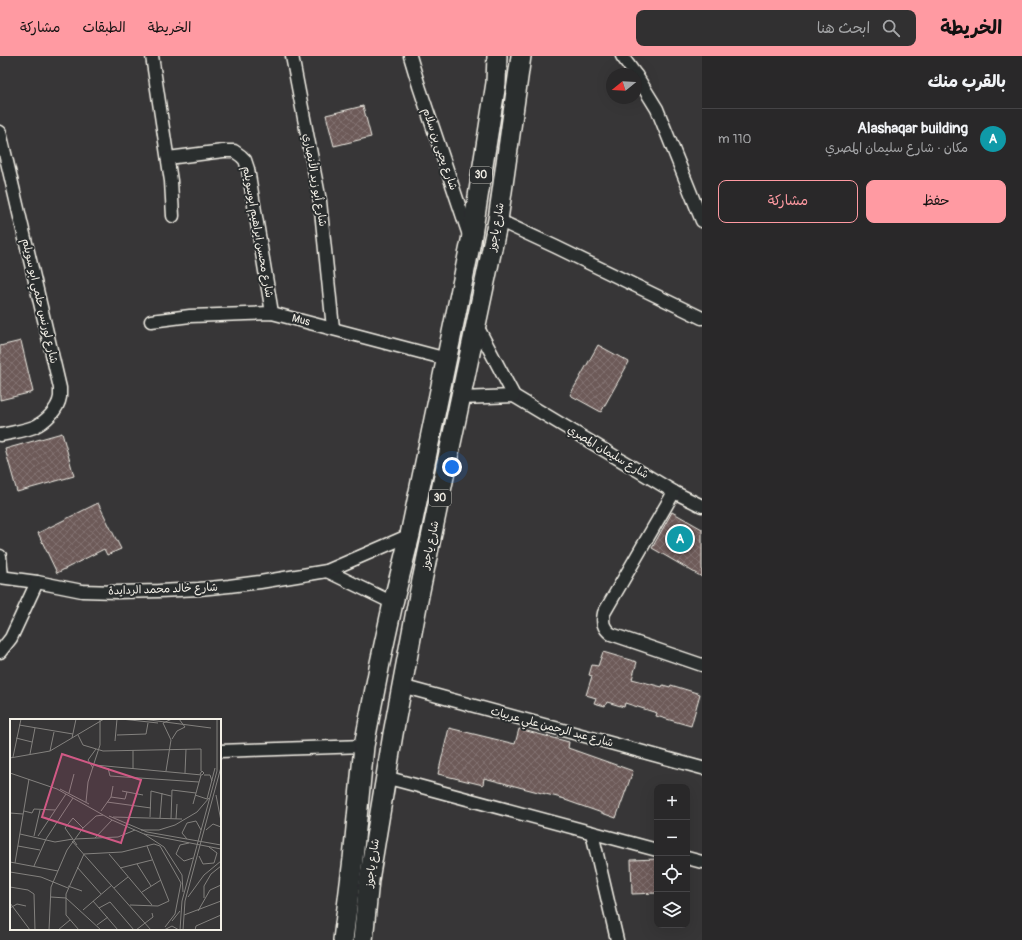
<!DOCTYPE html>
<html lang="ar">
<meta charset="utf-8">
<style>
body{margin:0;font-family:Pangolin,"Playpen Sans Arabic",sans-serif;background:#313031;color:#f1f3f6;direction:rtl}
.controls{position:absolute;right:12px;bottom:12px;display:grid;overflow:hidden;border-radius:8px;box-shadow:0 4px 16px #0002}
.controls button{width:36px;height:36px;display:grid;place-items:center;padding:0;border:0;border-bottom:1px solid #454446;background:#292829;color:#f1f3f6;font:20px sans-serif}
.compass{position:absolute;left:606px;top:12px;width:36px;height:36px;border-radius:50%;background:#292829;box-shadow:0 4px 16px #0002;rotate:252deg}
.you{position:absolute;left:452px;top:411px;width:14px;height:14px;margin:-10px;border:3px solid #fff;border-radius:50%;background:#1a73e8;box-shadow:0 0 0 6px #1a73e833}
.badge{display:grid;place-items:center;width:26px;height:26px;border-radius:50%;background:#ff9aa2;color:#fff;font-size:13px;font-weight:700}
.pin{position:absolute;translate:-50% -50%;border:2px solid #fff;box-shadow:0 1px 4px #0006}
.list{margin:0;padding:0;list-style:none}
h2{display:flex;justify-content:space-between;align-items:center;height:52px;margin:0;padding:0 16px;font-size:17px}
h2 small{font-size:13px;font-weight:400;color:#a5a6a8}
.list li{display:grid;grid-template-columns:26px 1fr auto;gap:12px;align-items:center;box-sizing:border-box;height:60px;padding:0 16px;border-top:1px solid #454446}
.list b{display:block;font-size:15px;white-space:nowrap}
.list p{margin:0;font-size:13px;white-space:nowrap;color:#a5a6a8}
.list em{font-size:13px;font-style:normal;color:#a5a6a8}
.actions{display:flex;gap:8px;padding:12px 16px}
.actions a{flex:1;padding:9px 0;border:1px solid #ff9aa2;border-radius:8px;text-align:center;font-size:14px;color:#ff9aa2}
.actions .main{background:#ff9aa2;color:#111}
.icon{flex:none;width:22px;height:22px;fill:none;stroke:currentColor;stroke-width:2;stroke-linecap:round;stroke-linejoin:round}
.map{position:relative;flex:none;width:702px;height:884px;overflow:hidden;direction:ltr}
header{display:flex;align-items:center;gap:24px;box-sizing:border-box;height:56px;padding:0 20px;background:#ff9aa2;color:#111}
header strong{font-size:19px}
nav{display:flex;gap:22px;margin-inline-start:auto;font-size:14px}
.search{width:280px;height:36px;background:#313031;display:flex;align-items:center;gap:10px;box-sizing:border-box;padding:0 14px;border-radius:8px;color:#a5a6a8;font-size:15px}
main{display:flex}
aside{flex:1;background:#292829}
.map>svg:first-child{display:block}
.building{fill:url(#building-cross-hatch);stroke:#f4f1e8}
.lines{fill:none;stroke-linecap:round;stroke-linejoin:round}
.street-casing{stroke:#f4f1e8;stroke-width:15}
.primary-casing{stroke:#f4f1e8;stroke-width:22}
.street{stroke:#2a2d2e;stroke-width:12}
.primary{stroke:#2a2d2e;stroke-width:19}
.labels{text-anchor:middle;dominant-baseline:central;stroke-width:4;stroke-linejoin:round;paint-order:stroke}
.shield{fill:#2a2d2e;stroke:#b7b6b0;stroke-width:1}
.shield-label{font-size:10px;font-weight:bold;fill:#f4f1e8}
.street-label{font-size:11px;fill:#f4f1e8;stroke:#2a2d2e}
.inset-road{fill:none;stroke:#83817e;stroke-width:1}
.view{fill:#d15985;fill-opacity:0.15;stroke:#d15985;stroke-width:2}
.inset-edge{fill:none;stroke:#f4f1e8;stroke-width:2}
</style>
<header>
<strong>الخريطة</strong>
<div class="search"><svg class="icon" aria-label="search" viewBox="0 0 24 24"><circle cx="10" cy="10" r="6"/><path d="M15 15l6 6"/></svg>ابحث هنا</div>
<nav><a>الخريطة</a><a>الطبقات</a><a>مشاركة</a></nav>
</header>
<main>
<aside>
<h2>بالقرب منك<small></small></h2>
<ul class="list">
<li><span class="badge" style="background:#0f9aa8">A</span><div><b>Alashaqar building</b><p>مكان · شارع سليمان المصري</p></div><em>110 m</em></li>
</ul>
<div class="actions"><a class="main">حفظ</a><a>مشاركة</a></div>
</aside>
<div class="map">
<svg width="702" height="884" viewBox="0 0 702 884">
<defs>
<pattern id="building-cross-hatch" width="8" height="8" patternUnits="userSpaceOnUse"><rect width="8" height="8" fill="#6d5a59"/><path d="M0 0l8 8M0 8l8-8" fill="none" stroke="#827271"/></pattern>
</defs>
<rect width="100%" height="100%" fill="#373637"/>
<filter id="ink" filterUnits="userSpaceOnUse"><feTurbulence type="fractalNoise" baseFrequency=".025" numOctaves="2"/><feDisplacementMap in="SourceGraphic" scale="8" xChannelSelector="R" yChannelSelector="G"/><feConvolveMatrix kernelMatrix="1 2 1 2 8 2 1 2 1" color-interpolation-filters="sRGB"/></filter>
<g filter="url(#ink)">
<!-- building -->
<g class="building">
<path d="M363 50 371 81 334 90 326 59Z"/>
<path d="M21 285 33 336 0 344V290Z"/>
<path d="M598 289 629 306 601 356 570 339Z"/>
<path d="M62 377 74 420 17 436 5 393Z"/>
<path d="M98 447 121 493 107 499 104 493 57 517 38 477Z"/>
<path d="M672 456 702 473V521L652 492Z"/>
<path d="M603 596 637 606 632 623 662 631 663 629 670 631 671 629 700 638 691 670 656 660 657 657 625 647 624 651 607 646 605 650 594 647 596 642 586 639 592 620 589 619 592 609 598 610Z"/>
<path d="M449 672 515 688 519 673 569 686 568 692 633 715 616 762 565 744V743L484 722 483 729 438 718Z"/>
<path d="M657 803V837L632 838 631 804Z"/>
</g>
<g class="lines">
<defs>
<g id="street">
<path d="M152 0 171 125 173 160"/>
<path d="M292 0 320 145 333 272"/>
<path d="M410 0 419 30 469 179"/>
<path d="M622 0 635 18"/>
<path d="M636 19 657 53 702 165"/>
<path d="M0 76 60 332C60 335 60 339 60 341 58 354 45 366 34 371 23 375 11 377 0 379"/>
<path d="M168 102 223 95H234L241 100 245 104 248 113 272 257"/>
<path d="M498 164 556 191 702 262"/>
<path d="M151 265 190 260 272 257 447 303"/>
<path d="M476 268 514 340 674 436 702 450"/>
<path d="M461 342 514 340"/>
<path d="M674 436 604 557C602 566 603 572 611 578L702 609"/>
<path d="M0 500 2 521"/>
<path d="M327 515 393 547"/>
<path d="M0 521 37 526 82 535 116 536 159 535 199 533 229 530 260 526 327 515 410 479"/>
<path d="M0 596 11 582 37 526"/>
<path d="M401 630 702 712"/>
<path d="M220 695 364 690"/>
<path d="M385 721 657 794"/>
<path d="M592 777 617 884"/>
<path d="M687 802 702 806"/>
</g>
<g id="primary">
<path d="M343 884 353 803 364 690 380 607 393 547 410 479 471 185 496 27 497 0"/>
<path d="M363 884 369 824 393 678 419 539 498 164 521 0"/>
</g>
</defs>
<!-- street casing -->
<use href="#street" class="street-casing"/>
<!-- primary casing -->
<use href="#primary" class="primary-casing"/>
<!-- street -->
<use href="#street" class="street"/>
<!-- primary -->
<use href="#primary" class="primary"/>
</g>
</g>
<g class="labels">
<!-- shield labels -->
<g class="shield">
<rect x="470" y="111" width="22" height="16" rx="3"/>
<rect x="429" y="434" width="22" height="16" rx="3"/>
</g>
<g class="shield-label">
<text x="481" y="119">30</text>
<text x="440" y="442">30</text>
</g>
<!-- street labels -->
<g class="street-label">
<text transform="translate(440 93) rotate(71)">شارع يحيى بن سلام</text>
<text transform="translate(315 124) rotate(80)">شارع أبو زيد الأنصاري</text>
<text transform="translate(496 171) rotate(-80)">شارع ياجوز</text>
<text transform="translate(258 176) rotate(80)">شارع محسن ابراهيم ابوسويلم</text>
<text transform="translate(40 245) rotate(77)">شارع لورنس حلمي ابو سويلم</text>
<text transform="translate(301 264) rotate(14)">Mus</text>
<text transform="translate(608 396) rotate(31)">شارع سليمان المصري</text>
<text transform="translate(430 489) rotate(-78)">شارع ياجوز</text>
<text transform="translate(163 533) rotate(-2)">شارع خالد محمد الردايدة</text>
<text transform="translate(552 671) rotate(15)">شارع عبد الرحمن علي عربيات</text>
<text transform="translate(372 807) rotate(-82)">شارع ياجوز</text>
</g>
</g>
<!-- overview -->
<g transform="translate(10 663)">
<rect width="211" height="211" fill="#373637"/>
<path class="inset-road" d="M111 0 148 4M132 0 201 9M9 6 63 15M68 16 73 26 93 32 191 30V52M107 16 136 15 138 4M6 19 22 23M62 19 66 0M162 20 167 12 175 8 169 0M105 22 107 0M40 32 44 13M20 35 25 9M3 38 11 0M0 39 40 32 94 0M85 46 192 56 194 54 192 52 190 55M83 49 78 41 86 30M98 49 100 57 189 63M123 50V31M156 52 161 21 153 4 162 0M0 54 47 70 102 101 134 115 211 130M175 54 176 30M194 56H200L202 62M50 70 79 85M112 72 133 76M59 74 64 55M185 76 197 80 205 49M206 76 211 102M101 78 115 80 117 73M76 83 78 63 90 26V0M97 83 141 89M183 85 191 56M14 92 22 94 24 90 45 91M91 92 101 78 103 67M0 94 13 95M99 97 137 113 211 126M103 98 172 100M140 98 141 72 161 77M150 99 152 74M161 100 162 71 186 74M166 100 167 85M131 111H149L165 106 187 93 199 79M196 111 203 105 211 108M10 115 45 123 63 120M134 115 154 128 172 156 173 173M24 117 30 91M28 117 56 75M85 119 102 101M65 120 108 118 125 111M177 120 172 114 177 104 186 102 191 111M62 122 141 211M179 124 170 126 166 135 174 142 183 139M67 126 55 109 63 99 73 109M8 127 30 131M74 135 112 133 144 125 150 127 171 164 165 195 155 208M99 135 142 186M189 137 193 145 204 144 207 134 199 128M0 143 48 152M5 144 19 60M127 145 141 167M24 147 36 120 63 79M67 148 91 175M110 149 142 141M0 153 31 158 58 169M58 167 72 172M0 168 18 171 24 175 25 211M104 169 118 158M132 173 151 161M41 178 56 179 91 211M178 178 194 156 211 142M194 179V167L201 155 211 147M83 182 108 211M0 184 20 211M120 186 148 187 159 182 137 127M0 189 7 185 16 187M89 189 100 183 124 211M73 191 102 166M188 192 200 171 211 166M174 196 211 182M162 202 170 192M87 206 98 198M39 211 41 168 57 131 73 109 86 97 93 96M48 211 60 201M69 211 56 196V175L74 135M126 211 143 198 142 194M154 211 162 207 169 211M170 211 172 182 207 52V0M173 211 175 182 211 48M185 211 186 207 211 196"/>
<path class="view" d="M52 35 131 61 111 124 32 98Z"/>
<rect width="211" height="211" class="inset-edge"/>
</g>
</svg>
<div class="controls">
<button>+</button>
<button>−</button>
<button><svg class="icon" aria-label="locate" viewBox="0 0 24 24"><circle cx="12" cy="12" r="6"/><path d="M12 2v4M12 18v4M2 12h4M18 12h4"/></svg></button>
<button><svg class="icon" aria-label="layers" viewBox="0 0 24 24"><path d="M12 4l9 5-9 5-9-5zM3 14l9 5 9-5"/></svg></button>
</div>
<svg class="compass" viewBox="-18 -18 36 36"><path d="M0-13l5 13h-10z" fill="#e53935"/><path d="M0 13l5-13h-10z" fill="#a5a6a8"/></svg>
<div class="you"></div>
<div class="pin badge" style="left:680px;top:483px;background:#0f9aa8">A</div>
</div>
</main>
